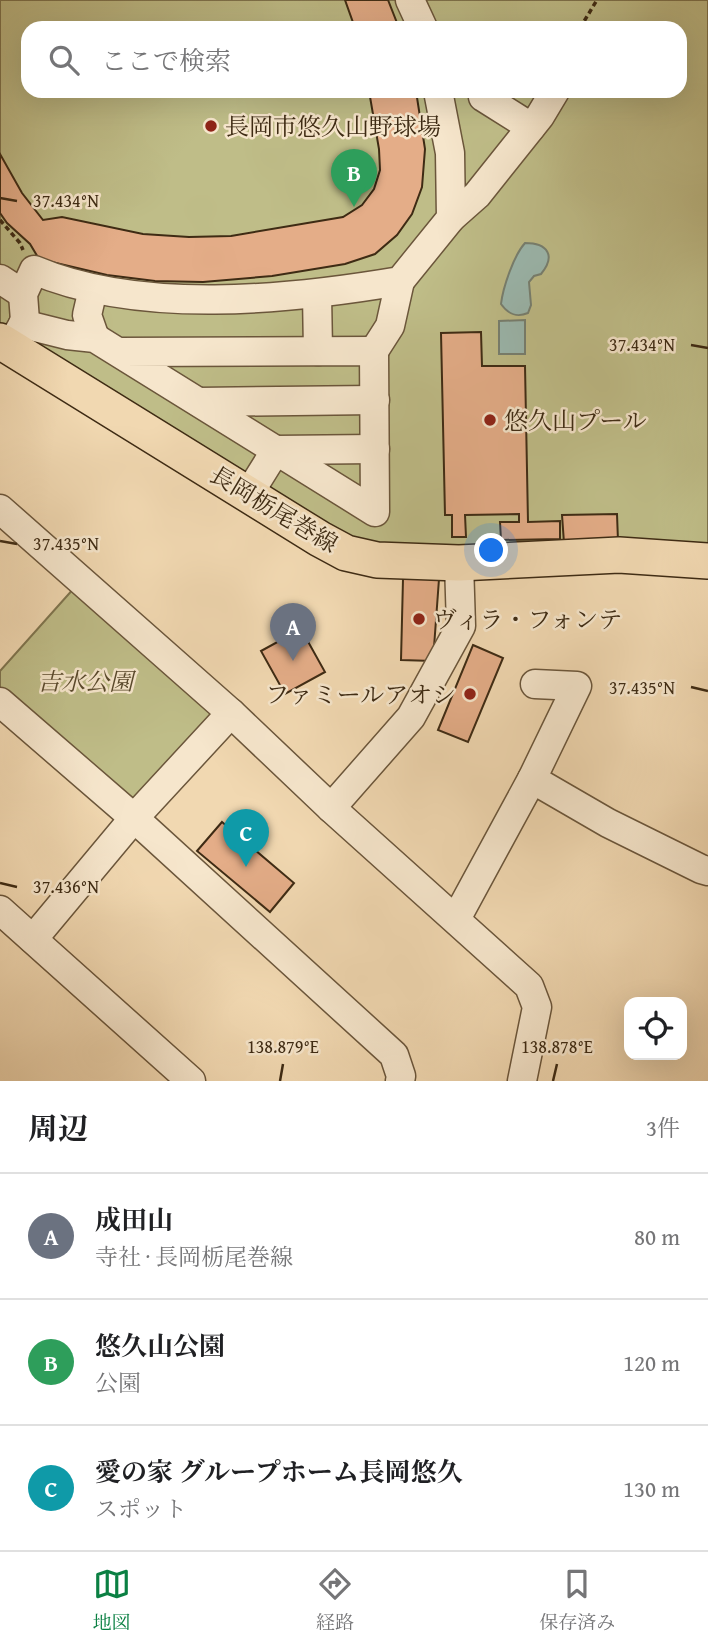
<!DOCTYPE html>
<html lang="ja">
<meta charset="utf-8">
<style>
body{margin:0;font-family:"Gentium Book Plus","Noto Serif JP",serif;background:#f6f6f6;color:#202124}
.controls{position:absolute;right:21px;bottom:21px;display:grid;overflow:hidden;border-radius:14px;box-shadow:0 7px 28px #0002}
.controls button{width:63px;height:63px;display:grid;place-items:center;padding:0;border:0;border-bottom:2px solid #e0e0e0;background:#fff;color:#202124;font:35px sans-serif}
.you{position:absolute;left:492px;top:551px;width:24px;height:24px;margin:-18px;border:5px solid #fff;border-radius:50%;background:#1a73e8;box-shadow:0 0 0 10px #1a73e833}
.badge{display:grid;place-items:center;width:46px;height:46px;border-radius:50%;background:#0b8043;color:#fff;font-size:23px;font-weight:700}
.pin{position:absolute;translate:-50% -58px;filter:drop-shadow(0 2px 4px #0008)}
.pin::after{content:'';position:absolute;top:37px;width:24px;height:21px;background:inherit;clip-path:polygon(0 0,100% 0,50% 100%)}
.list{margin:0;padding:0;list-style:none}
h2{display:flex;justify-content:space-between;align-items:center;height:91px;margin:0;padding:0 28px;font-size:30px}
h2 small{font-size:23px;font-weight:400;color:#757577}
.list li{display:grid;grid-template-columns:46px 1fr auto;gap:21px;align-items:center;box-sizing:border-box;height:126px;padding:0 28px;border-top:2px solid #e0e0e0}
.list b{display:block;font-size:26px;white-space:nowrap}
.list p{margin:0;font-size:23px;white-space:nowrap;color:#757577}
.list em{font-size:23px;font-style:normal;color:#757577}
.icon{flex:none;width:38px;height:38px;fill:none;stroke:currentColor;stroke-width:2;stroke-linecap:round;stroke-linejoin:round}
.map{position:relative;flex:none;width:708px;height:1081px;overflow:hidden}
.search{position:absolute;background:#fff;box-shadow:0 7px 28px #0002;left:21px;right:21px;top:21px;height:77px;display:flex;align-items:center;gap:18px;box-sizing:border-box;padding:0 24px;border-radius:21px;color:#757577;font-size:26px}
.sheet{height:469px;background:#fff}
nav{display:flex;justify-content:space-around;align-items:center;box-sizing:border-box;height:98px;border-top:2px solid #e0e0e0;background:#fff;font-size:19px;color:#757577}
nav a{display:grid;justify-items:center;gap:4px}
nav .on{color:#0b8043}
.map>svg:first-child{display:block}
.green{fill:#bfbd88;stroke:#7e744e;stroke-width:2;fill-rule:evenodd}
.water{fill:#9bb9b0;stroke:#768072;stroke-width:2}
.building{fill:#e4ad88;stroke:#3e2b14;stroke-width:2}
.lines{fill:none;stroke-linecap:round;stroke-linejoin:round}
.minor-casing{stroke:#6b563b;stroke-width:31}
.major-casing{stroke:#3e2b14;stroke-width:38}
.path{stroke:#3e2b14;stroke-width:3.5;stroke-dasharray:5 3.5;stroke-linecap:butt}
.minor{stroke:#f6e6cc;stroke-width:28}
.major{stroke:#f1d8b1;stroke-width:35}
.ticks{fill:none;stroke:#3e2b14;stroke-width:2.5}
.poi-dot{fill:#8f2418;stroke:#f6e6cc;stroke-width:2.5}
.labels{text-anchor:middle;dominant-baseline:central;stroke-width:5;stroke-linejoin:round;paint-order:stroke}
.poi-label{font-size:24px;fill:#3e2b14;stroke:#f6e6cc;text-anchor:start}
.street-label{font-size:24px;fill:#3e2b14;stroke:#f6e6cc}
.park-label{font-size:24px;font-style:italic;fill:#58482b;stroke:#f6e6cc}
.ticks-label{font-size:18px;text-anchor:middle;fill:#3e2b14;stroke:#f6e6cc;stroke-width:5;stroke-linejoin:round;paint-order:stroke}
</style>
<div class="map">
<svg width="708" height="1081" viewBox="0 0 708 1081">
<rect width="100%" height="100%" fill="#f1d8b1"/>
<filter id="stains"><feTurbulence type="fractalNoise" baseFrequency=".00286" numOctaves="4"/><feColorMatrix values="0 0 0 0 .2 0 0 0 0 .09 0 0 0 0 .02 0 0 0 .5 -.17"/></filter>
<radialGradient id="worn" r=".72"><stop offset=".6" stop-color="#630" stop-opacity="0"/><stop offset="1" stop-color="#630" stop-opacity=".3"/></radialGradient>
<!-- green -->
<g class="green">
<path d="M0 0H708V551L421 553 343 538 0 324ZM28 28H680V91H28Z"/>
<path d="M75 587 217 713 133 808 0 690V671Z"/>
</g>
<!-- water -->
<g class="water">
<path d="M525 243C548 243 556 256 541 274L534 276 529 282 531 305 528 313C516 318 508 314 501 304 503 287 514 255 525 243Z"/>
<path d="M525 320V354H499V321Z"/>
</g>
<!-- building -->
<g class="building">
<path d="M345 0H388L399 28H355Z"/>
<path d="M369 91H416L425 149 422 187 412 214 397 235 375 254 345 264 272 276 203 282 155 281 107 275 39 259 30 244 7 223 0 213V154L22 193 43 220 62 217 143 234 189 237 231 236 343 217 362 205 374 189 380 170 379 149Z"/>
<path d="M481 332 482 366H525L528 522 560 521V539L501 540 500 522H519V514L465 515 466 537H452V515H445L441 333Z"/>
<path d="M617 514 618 541 564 543 562 515Z"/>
<path d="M403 579H439L433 661 401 660Z"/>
<path d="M301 629 325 672 285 694 261 651Z"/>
<path d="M473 645 503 658 468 742 438 730Z"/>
<path d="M222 822 294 883 270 912 197 851Z"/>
</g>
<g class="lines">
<defs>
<g id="minor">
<path d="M410 0 423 28"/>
<path d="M487 91 483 97 531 127"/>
<path d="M451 218 477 195 540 116 555 91"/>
<path d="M0 279 23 294"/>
<path d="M93 289 87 315 95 338"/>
<path d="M317 294 318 351"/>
<path d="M23 324 67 335 95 338 375 512 374 351 120 352"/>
<path d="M14 340 25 321 23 294 34 270C140 315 288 300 400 281L451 218 450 153 438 91"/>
<path d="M374 351 390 326 400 281"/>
<path d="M199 402 375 400"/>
<path d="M248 495 276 450 375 449"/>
<path d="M0 509 231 713 331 808 529 986 537 1007 522 1081"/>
<path d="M0 702 134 818 394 1055 401 1076 400 1081"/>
<path d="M532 779 577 686 535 684"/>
<path d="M331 808 411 717 461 626 459 563"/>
<path d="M0 910 191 1081"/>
<path d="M456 919 532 779 608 823 701 869 708 871"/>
<path d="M33 939 134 818 231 713"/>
</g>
<path id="major" d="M0 341 320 539 346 553 377 560 459 563 619 555 708 561"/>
</defs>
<!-- minor casing -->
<use href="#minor" class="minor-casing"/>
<!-- major casing -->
<use href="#major" class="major-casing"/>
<!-- path -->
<g class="path">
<path d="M580 28 597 0"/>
<path d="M0 220 20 243 23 250"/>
</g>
<!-- minor -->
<use href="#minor" class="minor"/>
<!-- major -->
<use href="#major" class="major"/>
</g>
<!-- ticks -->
<path class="ticks" d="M0 198 17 201M691 345 708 348M0 541 17 544M691 687 708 691M0 883 17 887M280 1081 283 1064M553 1081 557 1064"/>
<!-- markers -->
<g class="poi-dot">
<circle cx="211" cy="126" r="7"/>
<circle cx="490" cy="420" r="7"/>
<circle cx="419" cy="619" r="7"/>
<circle cx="470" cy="694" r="7"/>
</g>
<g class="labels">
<!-- poi labels -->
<g class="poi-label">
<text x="225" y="126">長岡市悠久山野球場</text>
<text x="504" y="420">悠久山プール</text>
<text x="433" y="619">ヴィラ・フォンテ</text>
<text x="456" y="694" text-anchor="end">ファミールアオシ</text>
</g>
<!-- street labels -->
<g class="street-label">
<text transform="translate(274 509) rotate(31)">長岡栃尾巻線</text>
</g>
<!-- park labels -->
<g class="park-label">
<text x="85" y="681">吉水公園</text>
</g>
</g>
<g class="ticks-label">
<text x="66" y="207">37.434°N</text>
<text x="642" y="351">37.434°N</text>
<text x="66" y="550">37.435°N</text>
<text x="642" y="694">37.435°N</text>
<text x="66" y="893">37.436°N</text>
<text x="283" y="1053">138.879°E</text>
<text x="557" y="1053">138.878°E</text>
</g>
<rect width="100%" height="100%" filter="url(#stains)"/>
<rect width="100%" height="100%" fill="url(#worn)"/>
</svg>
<div class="controls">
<button><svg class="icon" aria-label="locate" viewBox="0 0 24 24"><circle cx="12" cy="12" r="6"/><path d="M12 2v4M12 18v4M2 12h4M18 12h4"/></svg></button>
</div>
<div class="you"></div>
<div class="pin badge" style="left:293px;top:661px;background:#6b7280">A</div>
<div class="pin badge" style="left:354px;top:207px;background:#2e9e5b">B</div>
<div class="pin badge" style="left:246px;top:867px;background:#0f9aa8">C</div>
<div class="search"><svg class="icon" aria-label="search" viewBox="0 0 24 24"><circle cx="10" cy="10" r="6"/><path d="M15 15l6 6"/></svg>ここで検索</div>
</div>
<section class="sheet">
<h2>周辺<small>3件</small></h2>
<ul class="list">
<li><span class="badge" style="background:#6b7280">A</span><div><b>成田山</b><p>寺社 · 長岡栃尾巻線</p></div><em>80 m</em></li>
<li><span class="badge" style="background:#2e9e5b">B</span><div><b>悠久山公園</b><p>公園</p></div><em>120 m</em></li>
<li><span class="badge" style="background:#0f9aa8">C</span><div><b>愛の家 グループホーム長岡悠久</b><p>スポット</p></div><em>130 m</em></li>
</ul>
</section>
<nav>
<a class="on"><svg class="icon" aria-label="map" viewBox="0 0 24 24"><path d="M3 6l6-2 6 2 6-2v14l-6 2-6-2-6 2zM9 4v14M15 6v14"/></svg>地図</a>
<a><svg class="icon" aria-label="directions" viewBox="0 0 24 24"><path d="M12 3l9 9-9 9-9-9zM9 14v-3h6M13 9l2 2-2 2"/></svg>経路</a>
<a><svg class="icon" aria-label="saved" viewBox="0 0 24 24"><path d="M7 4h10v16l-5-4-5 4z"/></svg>保存済み</a>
</nav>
